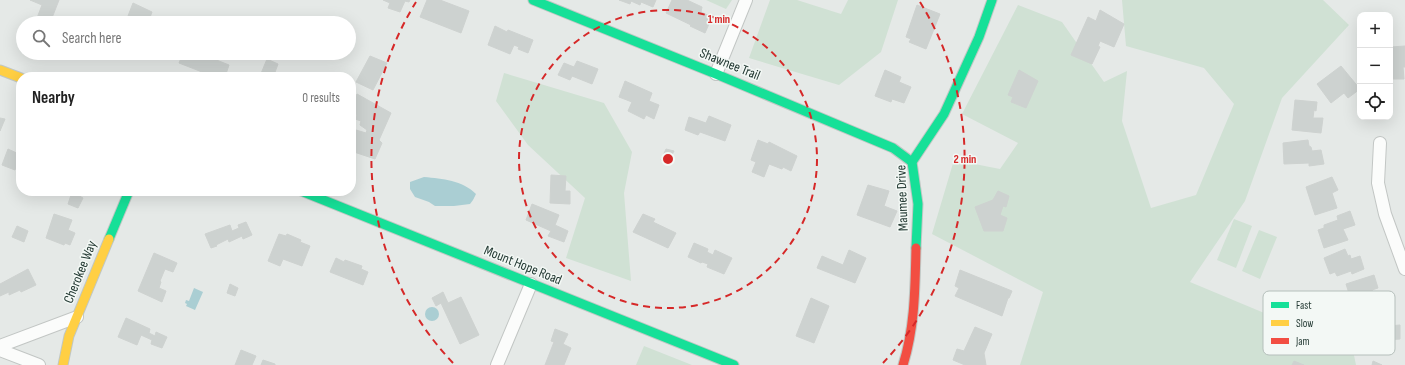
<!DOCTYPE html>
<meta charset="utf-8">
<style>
body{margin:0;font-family:"Sofia Sans Condensed",sans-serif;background:#f6f6f6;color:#222}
.controls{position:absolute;right:12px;top:12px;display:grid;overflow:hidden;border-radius:8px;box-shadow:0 4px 16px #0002}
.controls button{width:36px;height:36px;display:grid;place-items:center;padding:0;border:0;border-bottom:1px solid #e0e0e0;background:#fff;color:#222;font:20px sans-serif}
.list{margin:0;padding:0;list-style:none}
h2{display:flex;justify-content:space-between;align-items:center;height:52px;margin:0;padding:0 16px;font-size:17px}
h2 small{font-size:13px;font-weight:400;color:#767676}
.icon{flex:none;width:22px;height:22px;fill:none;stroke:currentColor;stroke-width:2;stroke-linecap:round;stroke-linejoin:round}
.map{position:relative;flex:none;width:1405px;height:365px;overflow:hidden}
.search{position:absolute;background:#fff;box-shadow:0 4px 16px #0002;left:16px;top:16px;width:340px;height:44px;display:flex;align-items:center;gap:10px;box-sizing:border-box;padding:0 14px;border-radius:22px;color:#767676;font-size:15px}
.panel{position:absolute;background:#fff;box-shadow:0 4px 16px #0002;left:16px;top:72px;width:340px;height:124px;border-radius:16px}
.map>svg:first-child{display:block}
.green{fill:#d0e1d4}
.water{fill:#aaced3}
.building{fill:#cdd2d0;stroke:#ced2d0}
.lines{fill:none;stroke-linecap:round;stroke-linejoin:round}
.street-casing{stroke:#c2c6c4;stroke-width:14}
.fast-casing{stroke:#c0c7c4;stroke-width:11}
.slow-casing{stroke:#c0c7c4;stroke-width:11}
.jam-casing{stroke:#c0c7c4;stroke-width:11}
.street{stroke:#fbfcfb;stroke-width:12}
.fast{stroke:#16e098;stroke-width:9}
.slow{stroke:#ffcf43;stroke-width:9}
.jam{stroke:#f24e42;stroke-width:9}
.ring{fill:none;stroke:#d62828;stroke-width:2;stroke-dasharray:7 5}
.labels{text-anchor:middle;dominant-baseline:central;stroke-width:3;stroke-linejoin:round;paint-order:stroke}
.street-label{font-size:14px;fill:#243a34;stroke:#f3f8f5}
.key{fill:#f3f8f5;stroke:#b5bfbb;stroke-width:1}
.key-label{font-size:11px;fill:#243a34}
.centre{fill:#d62828;stroke:#f3f8f5;stroke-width:2}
.ring-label{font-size:12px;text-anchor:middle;font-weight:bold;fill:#d62828;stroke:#f3f8f5;stroke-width:3;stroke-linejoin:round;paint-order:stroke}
</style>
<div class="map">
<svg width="1405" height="365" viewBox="0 0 1405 365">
<rect width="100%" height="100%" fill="#e5e9e7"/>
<!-- green -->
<g class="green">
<path d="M706 0H732L726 9Z"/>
<path d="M770 0H797L841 14 848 0H898L881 52 839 85 749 58Z"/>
<path d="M1122 0H1323L1349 25 1282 98 1245 201 1190 282 1293 325 1346 316 1356 365H1020L1043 292 932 234 954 160 1000 169 1018 143 962 114 1018 5 1062 22 1104 82 1127 71 1122 121 1151 208 1196 195 1234 104 1204 68 1126 46Z"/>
<path d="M504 73 604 103 632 152 624 193 631 281 566 258 585 198 528 145 496 101Z"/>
<path d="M1234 219 1252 226 1236 268 1217 260Z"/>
<path d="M1259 230 1277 237 1260 279 1242 271Z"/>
<path d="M644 346 692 365H636Z"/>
</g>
<!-- water -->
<g class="water">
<path d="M424 177C443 179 462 180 476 194L473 200 470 204 454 206H435L429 202 415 197 410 189V182Z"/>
<path d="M194 288 203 292 195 310 186 306 187 304 185 303 186 300 189 301Z"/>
<circle cx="432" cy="314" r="7"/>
</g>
<!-- building -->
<g class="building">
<path d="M30 0H59L50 23 37 18 42 5Z"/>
<path d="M383 0H410L409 2 405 1 400 12 388 8 390 3Z"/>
<path d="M427 0H440L469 11 461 33 420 17Z"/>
<path d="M619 0H656L653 7 641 2 640 5 631 1 630 4Z"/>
<path d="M672 0H687L702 7 701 12 712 17 705 33 690 26 691 25 666 13Z"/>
<path d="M133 3 152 12 148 23H131L133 19 128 16Z"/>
<path d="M917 5 940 14 926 49 909 42 911 39 906 37Z"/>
<path d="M1100 10 1124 24 1114 47 1100 41 1098 46 1100 47 1092 64 1071 55 1088 17 1096 21Z"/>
<path d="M495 26 507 32 508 30 533 40 528 53 518 49 519 47 514 45 510 54 488 45Z"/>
<path d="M1405 46V67H1403L1404 79H1391L1390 61 1393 60 1391 47Z"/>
<path d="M183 53H199L229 65 225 77H215L179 63Z"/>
<path d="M1358 55H1360V78Z"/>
<path d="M370 56 387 63 373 90 356 82Z"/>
<path d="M267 59 278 64 274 75 281 77 260 76Z"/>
<path d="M577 61 598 69 592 84 572 76 570 80 558 75 564 63 574 67Z"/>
<path d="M1341 66 1360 89 1348 98 1344 93 1331 103 1317 84Z"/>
<path d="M885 70 901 77 899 82 911 87 904 103 892 99 891 102 875 96Z"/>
<path d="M1019 70 1038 81 1026 108 1011 102 1013 97 1008 95Z"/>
<path d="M625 81 652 93 649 101 659 105 654 119 646 115 644 119 628 111 632 102 619 97Z"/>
<path d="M357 94 391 113 379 140 382 143 375 159 351 151V141L356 130 366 133 367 130 360 125 361 121 355 119 357 115 351 112V107Z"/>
<path d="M1295 100 1317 102 1316 111 1314 110 1313 118H1323L1321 133 1292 130Z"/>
<path d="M709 116 731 125 725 141 700 132 698 135 685 130 689 117 706 123Z"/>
<path d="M0 118 5 119 0 131Z"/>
<path d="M758 140 768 144 769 142 797 156 791 171 783 167 782 169 769 164 764 177 752 172 756 162 751 160Z"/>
<path d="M1308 140 1309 146 1311 147 1312 151 1321 150 1324 164 1309 166V163L1284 164 1283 143Z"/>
<path d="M8 149 21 155 15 170 2 165Z"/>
<path d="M666 149 674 151 668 162 661 160Z"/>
<path d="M551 175 566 176 565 191H570V204L550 203Z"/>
<path d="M1332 177 1338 190 1332 193 1337 208 1315 215 1306 187Z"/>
<path d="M868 185 889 191 884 206 897 211 890 227 857 215Z"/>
<path d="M998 191 1009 196 1006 207 1003 206 1000 215 1007 218 1003 231H984L975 207 993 200Z"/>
<path d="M72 192 83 198 78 208 68 204Z"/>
<path d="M532 204 559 215 555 225 568 231 564 242 548 236 551 231 526 220Z"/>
<path d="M1350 211 1355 225 1343 229 1348 240 1324 248 1318 230 1324 228V225L1338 220 1337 216Z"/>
<path d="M54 214 72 220 68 230 75 233 70 245 65 243 64 245 46 238Z"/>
<path d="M643 214 655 219 653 222 676 233 668 248 633 232Z"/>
<path d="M246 222 252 235 243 239 242 236 229 242 228 239 216 245 217 246 211 248 205 234 230 225 232 231 239 228 238 225Z"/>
<path d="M17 226 28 231 24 242 12 237Z"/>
<path d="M279 234 286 236 287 234 301 240 300 242 310 246 302 266 283 259 280 266 268 261Z"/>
<path d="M694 243 708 249 707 252 713 255 715 250 732 258 724 274 707 267 708 264 702 262 701 263 688 257Z"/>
<path d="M1345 249 1348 256 1350 255 1351 259 1360 256 1364 269 1352 274 1351 271 1337 276 1335 272 1330 274 1324 258Z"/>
<path d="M849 250 866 258 855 283 817 268 822 256 843 265Z"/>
<path d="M154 253 177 263 173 272 165 269 160 281 161 282 159 288 166 291 162 302 138 291Z"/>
<path d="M336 258 344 262 345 260 362 266 361 269 368 272 363 285 330 272Z"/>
<path d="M28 269 36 285 21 292 20 290 9 295V292L0 296V284Z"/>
<path d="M960 270 1012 291 1009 298H1008L1002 316 955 296 959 288 955 286Z"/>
<path d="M1374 275 1378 288 1372 290 1374 294 1370 296 1371 298 1375 296 1378 305 1355 312 1346 284Z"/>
<path d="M230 284 238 288 235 296 227 293Z"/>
<path d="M443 292 448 303 461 297 479 335 460 344 441 303 436 306 432 298Z"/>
<path d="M811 298 829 306 814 343 796 336Z"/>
<path d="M126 318 150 329 149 333 155 336 156 332 167 337 162 348 151 344 152 340 141 335 137 345 118 337Z"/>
<path d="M1388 319 1389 326 1400 325V339L1386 340 1385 334 1368 336 1366 330 1363 331 1361 321Z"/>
<path d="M975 327 992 334 984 353 986 365H965L953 360 957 349 964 351Z"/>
<path d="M555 329 568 334 563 344 571 348 564 365H545L554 342 551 341Z"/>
<path d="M241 350 256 356 252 365H235Z"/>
<path d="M263 360 275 364V365H261Z"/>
<path d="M1294 361 1304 365H1292Z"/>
<path d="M1373 361 1382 365H1372Z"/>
</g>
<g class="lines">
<defs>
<g id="street">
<path d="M716 74 746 0"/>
<path d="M1380 143 1378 183 1385 214 1405 269"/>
<path d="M0 346 77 317"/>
<path d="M0 350 39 365"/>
<path d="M497 365 531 284"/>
</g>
<g id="fast">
<path d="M533 0 716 74 893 148 912 162"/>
<path d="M301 191 734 365"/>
<path d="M109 239 129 191"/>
<path d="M916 248 918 204 912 162 944 114 979 37 992 0"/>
</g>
<g id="slow">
<path d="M0 70 21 78"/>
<path d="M63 365 69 336 109 239"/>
</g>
<path id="jam" d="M903 365C915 327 915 288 916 248"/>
</defs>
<!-- street casing -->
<use href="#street" class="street-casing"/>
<!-- fast casing -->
<use href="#fast" class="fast-casing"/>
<!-- slow casing -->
<use href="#slow" class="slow-casing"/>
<!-- jam casing -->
<use href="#jam" class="jam-casing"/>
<!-- street -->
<use href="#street" class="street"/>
<!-- fast -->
<use href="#fast" class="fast"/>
<!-- slow -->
<use href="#slow" class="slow"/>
<!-- jam -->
<use href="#jam" class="jam"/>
</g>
<!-- distance rings -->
<g class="ring">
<circle cx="668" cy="159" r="149"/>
<path d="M453 363A297 297 0 0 1 416 2M920 2A297 297 0 0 1 883 363"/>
</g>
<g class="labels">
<!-- street labels -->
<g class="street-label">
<text transform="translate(730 64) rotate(22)">Shawnee Trail</text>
<text transform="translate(902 198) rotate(-92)">Maumee Drive</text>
<text transform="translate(523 265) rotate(22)">Mount Hope Road</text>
<text transform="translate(80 272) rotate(-68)">Cherokee Way</text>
</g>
</g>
<!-- legend -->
<rect x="1263" y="291" width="132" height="64" rx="6" class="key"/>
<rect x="1271" y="302" width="18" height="6" fill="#16e098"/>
<rect x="1271" y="320" width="18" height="6" fill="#ffcf43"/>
<rect x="1271" y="338" width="18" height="6" fill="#f24e42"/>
<g class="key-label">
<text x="1296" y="309">Fast</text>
<text x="1296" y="327">Slow</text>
<text x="1296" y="345">Jam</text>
</g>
<circle cx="668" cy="159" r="6" class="centre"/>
<g class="ring-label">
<text x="719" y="23">1 min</text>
<text x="965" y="163">2 min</text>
</g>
</svg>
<div class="controls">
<button>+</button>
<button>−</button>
<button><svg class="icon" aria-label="locate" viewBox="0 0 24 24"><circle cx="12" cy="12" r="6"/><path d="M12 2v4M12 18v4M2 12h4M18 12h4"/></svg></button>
</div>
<div class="search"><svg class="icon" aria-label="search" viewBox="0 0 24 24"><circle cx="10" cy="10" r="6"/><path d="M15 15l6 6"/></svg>Search here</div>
<section class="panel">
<h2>Nearby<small>0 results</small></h2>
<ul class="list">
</ul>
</section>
</div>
